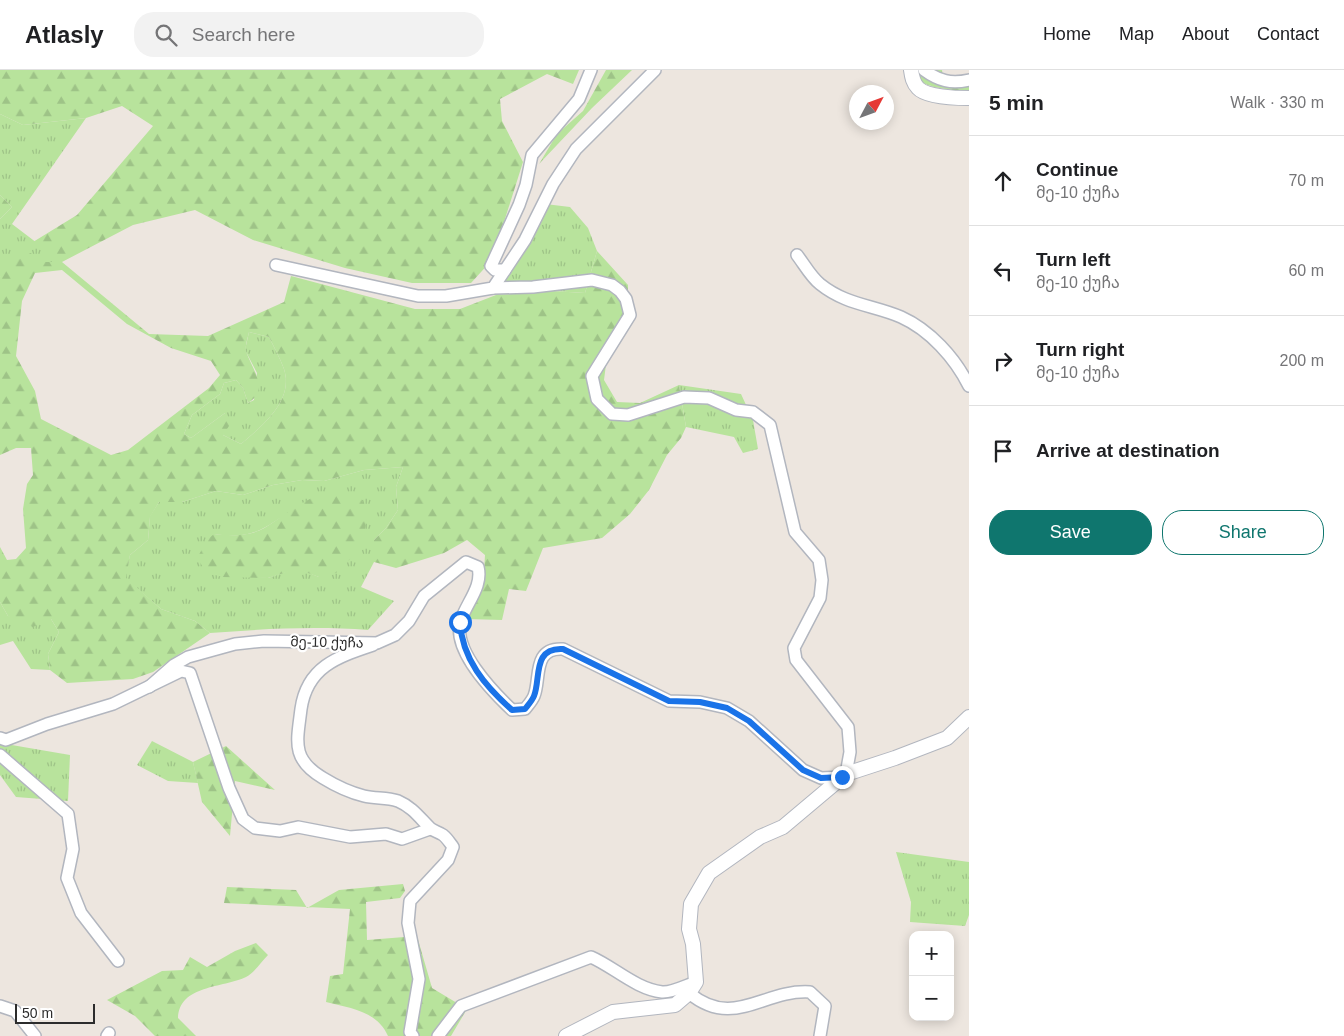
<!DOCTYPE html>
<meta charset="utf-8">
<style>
body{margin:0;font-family:Helvetica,"Noto Sans Georgian",sans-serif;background:#f2f2f2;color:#202124}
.controls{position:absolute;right:15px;bottom:15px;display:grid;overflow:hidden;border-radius:10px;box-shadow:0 2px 12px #0003}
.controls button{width:45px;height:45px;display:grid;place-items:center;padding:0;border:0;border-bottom:1px solid #e0e0e0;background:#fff;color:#202124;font:25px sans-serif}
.compass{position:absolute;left:849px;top:15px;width:45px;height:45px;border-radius:50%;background:#fff;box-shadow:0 2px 12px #0003;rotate:49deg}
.scale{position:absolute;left:15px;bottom:12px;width:80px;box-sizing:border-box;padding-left:5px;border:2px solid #2c2c2c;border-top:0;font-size:14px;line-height:18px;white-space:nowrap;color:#2c2c2c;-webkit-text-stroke:4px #fff;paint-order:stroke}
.stop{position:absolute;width:15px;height:15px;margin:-11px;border:4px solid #1a73e8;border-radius:50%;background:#fff}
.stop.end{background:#1a73e8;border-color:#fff;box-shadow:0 1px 5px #0008}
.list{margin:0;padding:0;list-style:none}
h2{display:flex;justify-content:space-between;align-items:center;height:65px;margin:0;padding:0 20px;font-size:21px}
h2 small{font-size:16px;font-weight:400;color:#757577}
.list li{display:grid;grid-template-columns:32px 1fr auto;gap:15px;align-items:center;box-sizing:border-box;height:90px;padding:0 20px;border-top:1px solid #e0e0e0}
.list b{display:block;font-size:19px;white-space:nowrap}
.list p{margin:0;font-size:16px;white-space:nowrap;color:#757577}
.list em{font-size:16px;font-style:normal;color:#757577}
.actions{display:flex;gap:10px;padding:15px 20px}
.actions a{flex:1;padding:11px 0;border:1px solid #0f766e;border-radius:20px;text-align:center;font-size:18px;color:#0f766e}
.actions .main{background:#0f766e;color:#fff}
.icon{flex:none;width:28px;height:28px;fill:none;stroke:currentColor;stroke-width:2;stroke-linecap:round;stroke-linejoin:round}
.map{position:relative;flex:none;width:969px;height:966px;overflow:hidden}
header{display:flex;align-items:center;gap:30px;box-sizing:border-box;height:70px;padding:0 25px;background:#fff;border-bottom:1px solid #e0e0e0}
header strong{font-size:24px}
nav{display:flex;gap:28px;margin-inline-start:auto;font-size:18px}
.search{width:350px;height:45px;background:#f2f2f2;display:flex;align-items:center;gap:12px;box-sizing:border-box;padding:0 18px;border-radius:20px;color:#757577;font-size:19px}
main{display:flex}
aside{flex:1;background:#fff}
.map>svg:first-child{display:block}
.grass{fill:url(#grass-tufts);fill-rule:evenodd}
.forest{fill:url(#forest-firs);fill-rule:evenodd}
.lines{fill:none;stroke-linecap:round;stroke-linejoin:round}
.minor-casing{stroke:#b2b6bf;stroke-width:14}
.tertiary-casing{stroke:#b2b6bf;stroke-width:16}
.minor{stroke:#fff;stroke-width:11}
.tertiary{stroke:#fff;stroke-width:14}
.route{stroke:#1a73e8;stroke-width:6}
.labels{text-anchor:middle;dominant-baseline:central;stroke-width:4.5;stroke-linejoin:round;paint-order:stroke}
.street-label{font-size:14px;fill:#2c2c2c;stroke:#fff}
</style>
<header>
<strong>Atlasly</strong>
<div class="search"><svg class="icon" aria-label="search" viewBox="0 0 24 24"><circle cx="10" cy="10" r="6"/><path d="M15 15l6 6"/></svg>Search here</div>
<nav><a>Home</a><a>Map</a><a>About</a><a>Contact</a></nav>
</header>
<main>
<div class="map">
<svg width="969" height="966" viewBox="0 0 969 966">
<defs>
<pattern id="grass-tufts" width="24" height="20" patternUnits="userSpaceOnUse" patternTransform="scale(1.25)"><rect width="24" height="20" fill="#b8e39c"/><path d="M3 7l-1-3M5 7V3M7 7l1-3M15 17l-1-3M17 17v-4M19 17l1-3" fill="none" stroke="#9ec387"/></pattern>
<pattern id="forest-firs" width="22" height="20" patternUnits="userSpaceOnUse" patternTransform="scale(1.25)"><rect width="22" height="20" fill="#b8e39c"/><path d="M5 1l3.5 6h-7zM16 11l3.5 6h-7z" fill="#9ec387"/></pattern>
</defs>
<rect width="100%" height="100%" fill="#ede6df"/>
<!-- grass -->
<g class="grass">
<path d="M0 44 23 55 86 48 12 154 62 192H37L0 207V149L12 137 0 125Z"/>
<path d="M537 133 570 137 588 158 597 181 585 223 552 221 496 225Z"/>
<path d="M249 262 269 267C274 277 280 288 284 299 294 331 263 355 241 374L223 365 225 343 191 368 184 364 192 345 220 324 224 313 236 310 243 318 248 333 254 330 257 303 245 280Z"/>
<path d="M679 315 741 324 753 350 758 379 743 383 734 367 686 357Z"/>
<path d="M403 397 396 417 398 440 386 458 374 470V492L361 517 394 531 368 560C315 556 262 559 210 563L195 551 161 539 125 508 130 485 148 470 150 446 159 432H182L216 421 243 425 273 415 302 410 324 411 364 400ZM280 448 319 507 297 498 268 508 249 506 214 464C244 468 255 465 280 448Z"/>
<path d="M0 532 8 546 51 549 59 562 48 584 50 600 31 599 13 571 0 575Z"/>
<path d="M152 671 193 692 198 713 168 711 137 695Z"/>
<path d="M0 673 70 685 68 731 16 727 0 705Z"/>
<path d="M896 782 969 792V845L965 856 910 852 911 832Z"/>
</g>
<!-- forest -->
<g class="forest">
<path d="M0 0H579L573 14 547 4 500 29 502 51 523 92 492 190 471 213H412L345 198 253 170 195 140 133 155 62 192 149 264 208 266 284 232 291 206 415 239H460L496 225 552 221 585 223 597 181 628 215V250L608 279 604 310 617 332 640 333 679 315 686 357 681 368 667 385 649 420 630 444 602 468 543 478 526 521 509 519 502 550 466 549 484 502 485 485 467 470 444 483 396 498 374 492V470L386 458 398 440 396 417 403 397 364 400 324 411 302 410 273 415 243 425 216 421 182 432H159L150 447 148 470 130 485 126 508 161 539 195 551 210 563 153 602 133 609 67 613 50 600 48 584 59 562 51 549 33 557 8 546 0 532V477L7 490 16 489 26 478 23 439 27 414 33 405 31 378H16L0 385V207L16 183H31L37 192H61L33 172 77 145 153 56 122 36 86 48 23 55 0 44ZM62 200 127 254 171 278 211 291 220 305 209 318 128 380 111 385 41 349 35 321 16 286 22 231 35 203ZM249 262 269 267C274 277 280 288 284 299 294 331 263 355 241 374L223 365 231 353 225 343 191 368 184 364 192 345 220 324 224 313 236 310 243 318 248 333C271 320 251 298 246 281 245 276 248 267 249 262Z"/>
<path d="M606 0H632L592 38 539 94 557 64 583 41Z"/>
<path d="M915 0H942L944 12 969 9V23L934 17 917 11Z"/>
<path d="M0 125 12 137 0 149Z"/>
<path d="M338 423 360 427 368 442 362 477 336 503 319 507 297 499 268 508 223 507 207 503 197 488 208 469 214 464C267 470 266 452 308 430 316 425 328 425 338 423Z"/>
<path d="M226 676 275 720 235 711 230 766 202 732 193 692Z"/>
<path d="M403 814 405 821 400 828 366 832 367 870 417 866 432 918 467 939 451 966H388C377 941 350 938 326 932L330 906 343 904 350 839 224 833 227 817 296 820 307 838 339 820Z"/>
<path d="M256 873 268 885C261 892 254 903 246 907 223 918 179 915 178 948L196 966H155L135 946 107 930 162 901 183 900 190 887 207 897 235 881Z"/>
</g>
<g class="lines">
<defs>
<g id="minor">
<path d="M924 0C939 11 951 14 969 10"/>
<path d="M797 185C804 194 811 207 820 214 846 235 873 235 901 247 930 260 955 288 969 316"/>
<path d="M276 195 418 226H446L493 218 525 170 553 114 576 79 655 0"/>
<path d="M505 200H495L491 196 519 135 526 115 532 85 579 29 591 0"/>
<path d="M493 218 533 217 592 210 612 215 620 221 626 229 630 245 592 306 597 329 612 344 628 345 684 327 709 328 736 340 753 342 770 355 795 462 819 490 822 510 820 528 794 578 796 590 848 657 850 682 846 704"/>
<path d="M373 575C337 587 307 597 301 639 297 672 291 689 323 708 336 716 348 722 364 726 376 729 386 727 398 731 412 737 419 747 430 758 433 761 439 762 443 765 447 768 450 773 453 777L448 790 410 831 408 853 419 909 410 962 413 966"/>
<path d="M149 617 174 595 188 587 235 574 264 571 377 573 395 565 409 551 424 526 466 492 478 497C483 516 467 532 461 550 451 579 493 622 512 640L525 639C528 635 532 631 534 626 541 609 532 577 563 579L669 631 700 632 727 638 749 651 803 700 821 708 842 707"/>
<path d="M0 668 6 670 47 654 113 634 181 601 190 603 229 718 243 749 255 758 280 761 298 757 350 767 386 764 402 769 430 759"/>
<path d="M0 685 68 744 73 779 67 808 81 843 118 891"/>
<path d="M689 923C734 960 763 919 810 922L825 936 820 966"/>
<path d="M0 936 15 941 35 966"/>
<path d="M107 966 109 963"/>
<path d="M438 966 461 936 591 887C614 897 636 919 662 922 671 923 687 915 696 912"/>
</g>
<g id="tertiary">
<path d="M911 0C912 7 913 13 918 18 926 27 957 28 969 28"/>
<path d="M566 966 613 942 675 935 689 923 696 912 693 874 689 859 691 834 709 803 760 767 783 757 846 704 895 688 947 668 969 647"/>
</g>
</defs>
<!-- minor casing -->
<use href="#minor" class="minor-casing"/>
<!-- tertiary casing -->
<use href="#tertiary" class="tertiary-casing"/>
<!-- minor -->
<use href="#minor" class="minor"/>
<!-- tertiary -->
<use href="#tertiary" class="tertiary"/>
</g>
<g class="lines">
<!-- route -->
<path class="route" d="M460 552C462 589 485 616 512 640L525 639C528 635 532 631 534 626 541 609 532 577 563 579L669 631 700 632 727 638 749 651 803 700 821 708 842 707"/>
</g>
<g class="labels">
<!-- street labels -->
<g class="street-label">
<text transform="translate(327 572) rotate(1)">მე-10 ქუჩა</text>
</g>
</g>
</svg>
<div class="controls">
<button>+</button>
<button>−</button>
</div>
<svg class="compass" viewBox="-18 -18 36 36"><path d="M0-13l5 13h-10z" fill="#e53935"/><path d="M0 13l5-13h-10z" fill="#757577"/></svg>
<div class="scale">50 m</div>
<div class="stop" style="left:460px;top:552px"></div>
<div class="stop end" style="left:842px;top:707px"></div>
</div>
<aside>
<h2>5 min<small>Walk · 330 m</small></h2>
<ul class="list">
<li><svg class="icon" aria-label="ahead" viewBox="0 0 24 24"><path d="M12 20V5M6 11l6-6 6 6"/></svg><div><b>Continue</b><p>მე-10 ქუჩა</p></div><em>70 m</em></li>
<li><svg class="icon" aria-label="left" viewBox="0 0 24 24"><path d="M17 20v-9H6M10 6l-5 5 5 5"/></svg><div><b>Turn left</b><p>მე-10 ქუჩა</p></div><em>60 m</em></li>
<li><svg class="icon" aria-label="right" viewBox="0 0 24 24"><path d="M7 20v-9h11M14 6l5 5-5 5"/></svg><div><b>Turn right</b><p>მე-10 ქუჩა</p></div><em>200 m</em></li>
<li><svg class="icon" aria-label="arrive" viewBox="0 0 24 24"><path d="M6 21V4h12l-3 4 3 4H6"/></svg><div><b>Arrive at destination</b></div></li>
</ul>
<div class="actions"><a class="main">Save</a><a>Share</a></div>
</aside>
</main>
